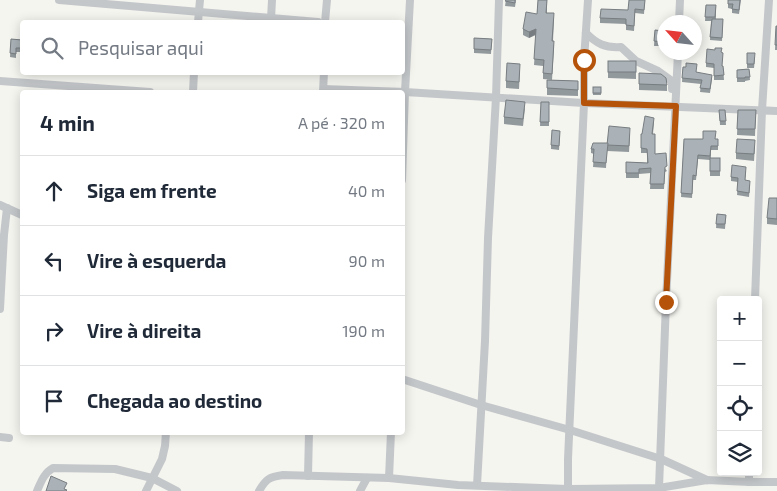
<!DOCTYPE html>
<html lang="pt">
<meta charset="utf-8">
<style>
body{margin:0;font-family:"Exo 2",sans-serif;background:#f2f2f3;color:#1f2937}
.controls{position:absolute;right:15px;bottom:15px;display:grid;overflow:hidden;border-radius:5px;box-shadow:0 2px 12px #0003}
.controls button{width:45px;height:45px;display:grid;place-items:center;padding:0;border:0;border-bottom:1px solid #e0e1e3;background:#fff;color:#1f2937;font:25px sans-serif}
.compass{position:absolute;left:657px;top:15px;width:45px;height:45px;border-radius:50%;background:#fff;box-shadow:0 2px 12px #0003;rotate:297deg}
.stop{position:absolute;width:15px;height:15px;margin:-11px;border:4px solid #b45309;border-radius:50%;background:#fff}
.stop.end{background:#b45309;border-color:#fff;box-shadow:0 1px 5px #0008}
.list{margin:0;padding:0;list-style:none}
h2{display:flex;justify-content:space-between;align-items:center;height:65px;margin:0;padding:0 20px;font-size:21px}
h2 small{font-size:16px;font-weight:400;color:#747a83}
.list li{display:grid;grid-template-columns:32px 1fr auto;gap:15px;align-items:center;box-sizing:border-box;height:70px;padding:0 20px;border-top:1px solid #e0e1e3}
.list b{display:block;font-size:19px;white-space:nowrap}
.list em{font-size:16px;font-style:normal;color:#747a83}
.icon{flex:none;width:28px;height:28px;fill:none;stroke:currentColor;stroke-width:2;stroke-linecap:round;stroke-linejoin:round}
.map{position:relative;flex:none;width:777px;height:491px;overflow:hidden}
.search{position:absolute;background:#fff;box-shadow:0 2px 12px #0003;left:20px;top:20px;width:385px;height:55px;display:flex;align-items:center;gap:12px;box-sizing:border-box;padding:0 18px;border-radius:5px;color:#747a83;font-size:19px}
.panel{position:absolute;background:#fff;box-shadow:0 2px 12px #0003;left:20px;top:90px;width:385px;height:345px;border-radius:5px}
.map>svg:first-child{display:block}
.lines{fill:none;stroke-linecap:round;stroke-linejoin:round}
.minor{stroke:#c4c7ca;stroke-width:8}
.wall{fill:#92999d}
.shaded-wall{fill:#777d80}
.building{fill:#aab2b7;stroke:#777d80}
.route{stroke:#b45309;stroke-width:6}
</style>
<div class="map">
<svg width="777" height="491" viewBox="0 0 777 491">
<rect width="100%" height="100%" fill="#f5f5f0"/>
<g class="lines">
<!-- minor -->
<g class="minor">
<path d="M59 0 318 22"/>
<path d="M271 19 272 0"/>
<path d="M198 22 200 0"/>
<path d="M325 22 327 0"/>
<path d="M679 22 680 0"/>
<path d="M586 33C597 44 605 48 621 47L636 61 658 71 672 81V89"/>
<path d="M0 81 150 92"/>
<path d="M324 89 405 92 584 103 777 111"/>
<path d="M193 92 194 72"/>
<path d="M323 92 324 72"/>
<path d="M402 180 405 92 410 0"/>
<path d="M0 205 22 215"/>
<path d="M755 300 762 110 769 0"/>
<path d="M0 309 4 235 7 208"/>
<path d="M402 379 481 405 570 430 661 459 707 480"/>
<path d="M0 437 9 438"/>
<path d="M308 476 309 432"/>
<path d="M389 478 391 432"/>
<path d="M749 482V472"/>
<path d="M477 485 485 341 488 238 496 97 499 0"/>
<path d="M659 488 666 302 678 52"/>
<path d="M568 489V459L584 103V60L588 0"/>
<path d="M37 491C41 482 44 473 53 468L115 469 152 478 177 491"/>
<path d="M146 491 162 459 165 446 166 432"/>
<path d="M259 491C266 479 269 477 283 475L389 478 458 485 568 489 659 488 707 480 749 482H777"/>
<path d="M360 491 367 478"/>
</g>
</g>
<!-- wall -->
<g class="wall">
<path d="M506 0H516L515 7 505 6Z"/>
<path d="M538 0H547V13L554 19 553 41 554 47 552 80 543 79V66L534 65 536 35 529 38 523 35V29L537 14Z"/>
<path d="M645 0 644 14 635 13 634 31 626 30V24L600 23V18L628 10Z"/>
<path d="M728 0H741L739 14 732 13V9L728 8Z"/>
<path d="M706 5H716V19H723L722 41 710 40 711 21H705Z"/>
<path d="M776 26H777V50H775Z"/>
<path d="M655 30 664 31V46H654Z"/>
<path d="M474 38 492 39 491 54 474 53Z"/>
<path d="M11 39 22 40V52H16V58L10 57Z"/>
<path d="M715 50 721 52 722 66H723L724 80H714V68L706 67V63Z"/>
<path d="M747 53 755 58 754 68H747Z"/>
<path d="M608 61H636V79L608 78Z"/>
<path d="M683 67 712 79 710 93 700 92 701 84 682 82Z"/>
<path d="M749 69 750 80 745 81V82H737V70Z"/>
<path d="M520 70 519 89 506 88V81Z"/>
<path d="M639 73 667 85V91L639 90Z"/>
<path d="M547 80 578 81V96L547 95Z"/>
<rect x="593" y="87" width="8" height="8"/>
<path d="M541 102H549V126H540Z"/>
<path d="M525 108 523 126 504 124V117Z"/>
<path d="M719 110H725L726 125H720Z"/>
<path d="M738 110H756L755 136 737 135Z"/>
<path d="M654 122 653 134 655 154 667 171 665 172 664 189H650L651 173 639 174V178H626V162L647 163V153H641V134H642Z"/>
<path d="M630 134 629 152 607 151V148L606 168 593 167 594 154 591 153V149Z"/>
<path d="M560 135 559 150 551 149V145Z"/>
<path d="M684 139H718V150H711V158H720V176H710V160L698 159 696 180H693L692 198 681 197Z"/>
<path d="M755 146 754 161 736 159V153Z"/>
<path d="M746 171 745 180 750 185 749 197 737 195 738 182 731 181V177Z"/>
<path d="M777 198V225L767 224V218Z"/>
<path d="M717 214 726 215 725 229 716 228Z"/>
</g>
<!-- shaded-wall -->
<path class="shaded-wall" d="M536 29V34L529 38V32Z"/>
<!-- building -->
<g class="building">
<path d="M506 0H515V3L505 1Z"/>
<path d="M538 0H547L546 13H554L552 41H554L552 74 543 73 544 60 534 59 536 29 529 32 523 29 526 12 537 14Z"/>
<path d="M629 0H645L644 10 635 9 634 26 626 25V19L600 18 601 9 628 10Z"/>
<path d="M728 0H740L739 10 732 9 733 4H728Z"/>
<path d="M706 5H716L715 17H705Z"/>
<path d="M712 19H723L722 38 710 37Z"/>
<path d="M776 26H777V45H775Z"/>
<path d="M655 30 664 31V42L654 41Z"/>
<path d="M474 38 492 39 491 50 474 49Z"/>
<path d="M11 39 22 40V48H16V54L10 53Z"/>
<path d="M715 48H722L721 52 723 53 722 66H723L724 75 714 76V64L706 63 707 49 715 50Z"/>
<path d="M747 53H755L754 64H747Z"/>
<rect x="608" y="61" width="28" height="11"/>
<path d="M507 63 520 64 519 82 506 81Z"/>
<path d="M686 63 697 64 696 72 712 75 710 89 700 88 702 80 682 78 683 67H686Z"/>
<path d="M749 69 750 77H745V78H737V70Z"/>
<path d="M639 73 661 74 666 78 667 85 639 84Z"/>
<path d="M547 80 578 81V90L547 88Z"/>
<rect x="593" y="87" width="8" height="6"/>
<path d="M506 100 525 102 523 119 504 117Z"/>
<path d="M541 102H549V122H540Z"/>
<path d="M719 110H725L726 121H720Z"/>
<path d="M738 110H756L755 129H737Z"/>
<path d="M645 116 654 118 652 134H655V154L666 153 667 166 665 167 664 184H650L651 168 639 169V173H626V162L648 163 647 149 641 148V134H642Z"/>
<path d="M609 126 630 128 629 146 607 145Z"/>
<path d="M552 130 560 131 559 146 551 145Z"/>
<path d="M703 131H716L715 139H718V146H711L710 156 698 155 696 176 693 175 692 194 681 193 684 139H703Z"/>
<path d="M737 139 755 140 754 154 736 153Z"/>
<path d="M593 143H608L606 163 593 162 594 149H591Z"/>
<rect x="710" y="158" width="10" height="13"/>
<path d="M732 165 746 167 745 180 750 181 749 193 737 191 738 178 731 177Z"/>
<path d="M769 198H777V219L767 218Z"/>
<path d="M717 214 726 215 725 224H716Z"/>
<path d="M51 476 67 483 64 489 67 490 66 491H46Z"/>
</g>
<g class="lines">
<!-- route -->
<path class="route" d="M584 60V103L676 106 666 302"/>
</g>
</svg>
<div class="controls">
<button>+</button>
<button>−</button>
<button><svg class="icon" aria-label="locate" viewBox="0 0 24 24"><circle cx="12" cy="12" r="6"/><path d="M12 2v4M12 18v4M2 12h4M18 12h4"/></svg></button>
<button><svg class="icon" aria-label="layers" viewBox="0 0 24 24"><path d="M12 4l9 5-9 5-9-5zM3 14l9 5 9-5"/></svg></button>
</div>
<svg class="compass" viewBox="-18 -18 36 36"><path d="M0-13l5 13h-10z" fill="#e53935"/><path d="M0 13l5-13h-10z" fill="#747a83"/></svg>
<div class="stop" style="left:584px;top:60px"></div>
<div class="stop end" style="left:666px;top:302px"></div>
<div class="search"><svg class="icon" aria-label="search" viewBox="0 0 24 24"><circle cx="10" cy="10" r="6"/><path d="M15 15l6 6"/></svg>Pesquisar aqui</div>
<section class="panel">
<h2>4 min<small>A pé · 320 m</small></h2>
<ul class="list">
<li><svg class="icon" aria-label="ahead" viewBox="0 0 24 24"><path d="M12 20V5M6 11l6-6 6 6"/></svg><div><b>Siga em frente</b></div><em>40 m</em></li>
<li><svg class="icon" aria-label="left" viewBox="0 0 24 24"><path d="M17 20v-9H6M10 6l-5 5 5 5"/></svg><div><b>Vire à esquerda</b></div><em>90 m</em></li>
<li><svg class="icon" aria-label="right" viewBox="0 0 24 24"><path d="M7 20v-9h11M14 6l5 5-5 5"/></svg><div><b>Vire à direita</b></div><em>190 m</em></li>
<li><svg class="icon" aria-label="arrive" viewBox="0 0 24 24"><path d="M6 21V4h12l-3 4 3 4H6"/></svg><div><b>Chegada ao destino</b></div></li>
</ul>
</section>
</div>
